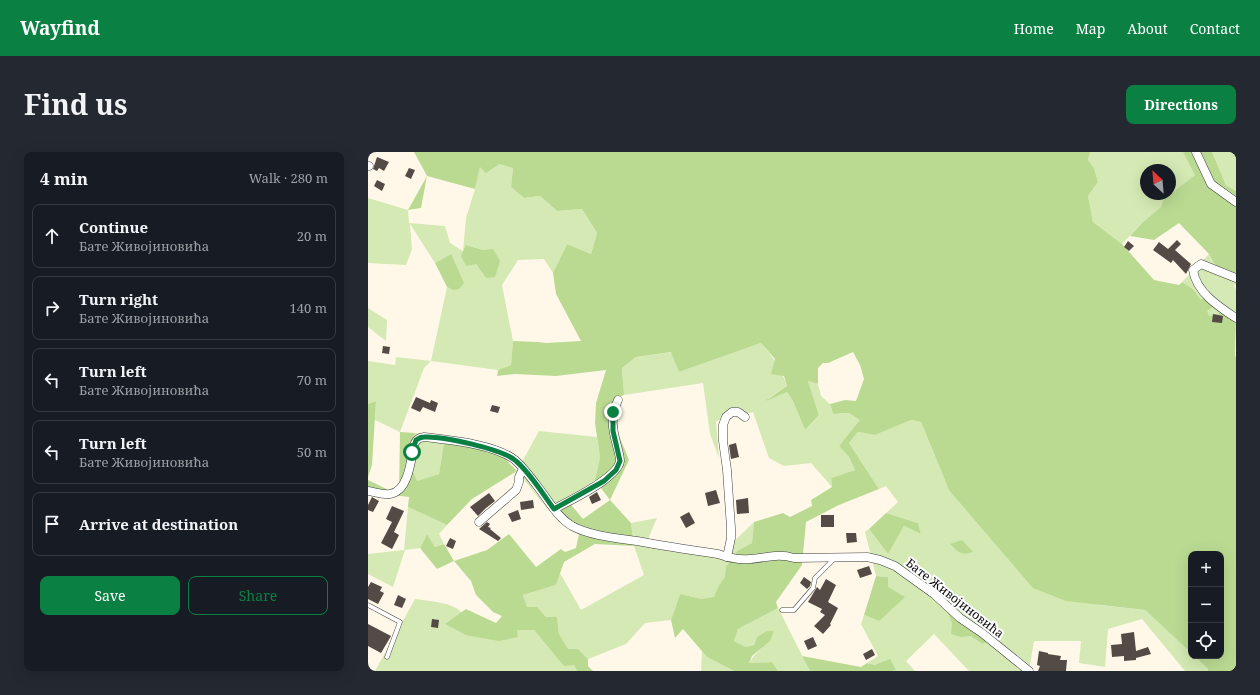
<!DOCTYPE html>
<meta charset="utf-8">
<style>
body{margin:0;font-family:"Noto Serif",serif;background:#242831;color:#f1f3f6}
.controls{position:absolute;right:12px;bottom:12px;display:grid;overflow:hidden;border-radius:8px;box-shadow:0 4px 16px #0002}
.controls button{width:36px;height:36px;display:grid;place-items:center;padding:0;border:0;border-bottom:1px solid #363941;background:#171b24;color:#f1f3f6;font:20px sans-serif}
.compass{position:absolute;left:772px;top:12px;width:36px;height:36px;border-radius:50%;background:#171b24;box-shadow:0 4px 16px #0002;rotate:334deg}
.stop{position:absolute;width:12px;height:12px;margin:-9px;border:3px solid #0b8043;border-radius:50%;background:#fff}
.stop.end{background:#0b8043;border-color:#fff;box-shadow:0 1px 4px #0008}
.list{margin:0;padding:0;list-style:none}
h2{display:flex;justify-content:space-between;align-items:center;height:52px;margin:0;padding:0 16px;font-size:17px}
h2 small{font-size:13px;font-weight:400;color:#9ea1a6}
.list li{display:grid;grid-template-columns:26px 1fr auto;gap:12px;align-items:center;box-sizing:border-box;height:64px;margin:0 8px 8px;padding:0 8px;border:1px solid #363941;border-radius:8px}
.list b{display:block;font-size:15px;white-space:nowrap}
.list p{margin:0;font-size:13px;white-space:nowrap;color:#9ea1a6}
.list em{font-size:13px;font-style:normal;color:#9ea1a6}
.actions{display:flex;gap:8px;padding:12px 16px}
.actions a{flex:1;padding:9px 0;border:1px solid #0b8043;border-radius:8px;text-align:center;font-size:14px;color:#0b8043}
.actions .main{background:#0b8043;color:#fff}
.icon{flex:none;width:22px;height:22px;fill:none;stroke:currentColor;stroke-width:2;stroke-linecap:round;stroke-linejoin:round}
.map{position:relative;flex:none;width:868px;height:519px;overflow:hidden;border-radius:8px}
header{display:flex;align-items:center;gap:24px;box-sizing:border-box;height:56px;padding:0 20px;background:#0b8043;color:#fff}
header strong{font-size:19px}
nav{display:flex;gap:22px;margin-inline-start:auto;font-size:14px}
.intro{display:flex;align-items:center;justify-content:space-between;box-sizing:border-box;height:96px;padding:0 24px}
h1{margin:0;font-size:28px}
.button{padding:10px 18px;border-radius:8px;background:#0b8043;color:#fff;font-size:14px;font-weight:700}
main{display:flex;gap:24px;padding:0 24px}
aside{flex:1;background:#171b24;border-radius:8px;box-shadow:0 4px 16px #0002}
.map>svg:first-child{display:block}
.green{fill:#d4e9b3;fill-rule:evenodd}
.forest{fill:#bada92}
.building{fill:#544b47}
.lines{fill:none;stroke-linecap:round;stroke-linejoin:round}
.lane-casing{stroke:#3e3e3e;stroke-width:5}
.street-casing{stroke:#3e3e3e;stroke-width:9}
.lane{stroke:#fff;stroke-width:4}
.street{stroke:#fff;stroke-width:8}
.route{stroke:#0b8043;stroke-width:5}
.labels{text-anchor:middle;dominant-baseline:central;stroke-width:4;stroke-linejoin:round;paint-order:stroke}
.street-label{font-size:12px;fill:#0b0b0b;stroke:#fff}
</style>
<header>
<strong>Wayfind</strong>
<nav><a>Home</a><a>Map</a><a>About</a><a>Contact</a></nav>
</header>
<div class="intro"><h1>Find us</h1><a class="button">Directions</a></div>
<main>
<aside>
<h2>4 min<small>Walk · 280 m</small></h2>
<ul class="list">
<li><svg class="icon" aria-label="ahead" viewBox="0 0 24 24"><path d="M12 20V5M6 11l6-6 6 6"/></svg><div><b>Continue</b><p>Бате Живојиновића</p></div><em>20 m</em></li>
<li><svg class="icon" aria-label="right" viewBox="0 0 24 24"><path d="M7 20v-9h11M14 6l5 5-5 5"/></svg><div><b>Turn right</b><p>Бате Живојиновића</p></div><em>140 m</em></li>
<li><svg class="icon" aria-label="left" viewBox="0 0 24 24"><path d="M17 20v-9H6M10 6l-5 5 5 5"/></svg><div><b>Turn left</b><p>Бате Живојиновића</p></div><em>70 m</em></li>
<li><svg class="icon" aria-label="left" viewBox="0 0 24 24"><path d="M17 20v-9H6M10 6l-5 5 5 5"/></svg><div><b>Turn left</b><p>Бате Живојиновића</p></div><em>50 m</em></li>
<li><svg class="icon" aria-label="arrive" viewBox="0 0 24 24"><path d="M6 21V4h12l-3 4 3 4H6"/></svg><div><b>Arrive at destination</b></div></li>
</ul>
<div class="actions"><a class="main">Save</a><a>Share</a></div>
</aside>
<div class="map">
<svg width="868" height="519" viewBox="0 0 868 519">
<rect width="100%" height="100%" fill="#fff8e9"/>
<!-- green -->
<g class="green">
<path d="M722 0H815L828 23 795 48 793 55 774 71 754 92 725 70 720 44 730 30 726 16 720 8ZM778 18H802V42H778Z"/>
<path d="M844 0H868V39L858 33Z"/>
<path d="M131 12 145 16 143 35 156 46 172 44 189 59 214 57 229 81 223 102 199 92 185 121 176 107 150 108 134 133 145 189 143 213 130 218 63 209 56 216 32 280 7 268 8 249 0 252V209L27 213 28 205 63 209 79 135 85 138 83 102 67 111 42 72 44 97 38 113 0 111V46L40 58 41 71 77 74 82 91 95 99 98 66 107 37 112 14ZM98 93 115 98 118 126 108 112Z"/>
<path d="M841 102 847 113 868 128V132L866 133 868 138V165L856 160 841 164 838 159 846 153 833 148 825 137 814 130Z"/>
<path d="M0 156 19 168 18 189 0 175Z"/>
<path d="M393 191C405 205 413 216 419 234L399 247 419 240 425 249 437 278 451 263 440 229 450 232 453 244 462 252 465 262 481 261 493 268 471 294 481 305 487 318 463 326 464 335 443 311 416 314 401 306 385 260 348 269 351 306 342 282 335 231 256 243 254 216 268 205 304 200 311 220Z"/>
<path d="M542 268 553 270 581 338 731 453 777 458 823 501V504H826L840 517V519H817L774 467 740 477 737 515 711 511 713 489H666L661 519H601L566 482 538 509 547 519H525L528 518 499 511 510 504 493 472 496 463 511 469 520 435V425L508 424 497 380 501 377 520 402 536 374 553 382 550 371 518 361 530 350 518 334 511 337 481 291 490 280 507 283Z"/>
<path d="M171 279 229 285 232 305 227 328 199 348 178 355 149 319Z"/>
<path d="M47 281 77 284 71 322 49 329 39 305Z"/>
<path d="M40 355 79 373 71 382 76 392 67 395 59 382 52 396 37 398 25 435 0 422V402L36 398Z"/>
<path d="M289 366 280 387 356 399 386 370 384 391 369 399 358 415V425L350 435 346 446 334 447 312 442 303 468 277 471 258 492 220 507 210 497 200 498 191 482 189 465H178L169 455 159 456 155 443 188 433 192 421 213 458 276 423 266 394 263 371Z"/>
<path d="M47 447C60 449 86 450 94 461L78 472 150 485 148 478H166L182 497 206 513 209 519H7Z"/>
<path d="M410 456 442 519H410L404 510 381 511C388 498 401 493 406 479L389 485 386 493 378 495 366 489 370 477Z"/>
<path d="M334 499 339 505 366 519H333Z"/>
</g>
<!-- forest -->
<g class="forest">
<path d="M46 0H722L720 8 726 16 730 30 720 44 725 70 754 92 786 128 811 133 814 130 825 137 833 148 838 144 847 153 839 159 841 164 856 160 868 165C868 178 867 191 867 204L868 205V519H840V517L826 504H853V402H823V501L777 458 698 449 665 436 581 338 553 270 543 268 507 283 490 280 481 291 511 337 471 353 438 370 434 413 408 450 410 456 370 477 366 489 378 495 386 493 389 485 399 479H406L402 489 384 504 381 511 404 510 410 519H366L339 505 315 477 307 486 303 468 312 442 334 447 346 445 350 435 357 425 358 415 369 399 384 391 386 370 415 361 422 365 444 354 443 348 464 335 463 326 487 318 481 305 471 294 492 268 481 261 465 262 462 252 477 248 488 249 496 227 492 213 485 200 460 211H455L450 216V232L440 229 451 263 437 278 425 249 419 240 397 249 419 234 416 224 403 222 407 207 393 191 311 220 303 200 268 205 254 216 256 243 250 245V281L261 308 242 348 263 371 266 394 227 392 196 410 188 433 155 443 159 455H169L178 465H189L191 482 200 497H210L220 507V514L225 519H209L206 513 196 514 166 478H149L150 485 131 489 98 483 77 472 98 457 128 471 134 464 125 460 108 443 103 429 86 409 69 417 52 396 59 382 67 395 76 392 86 409 119 398 141 382 168 415 193 397 197 400 208 396 211 382 202 378 178 355 199 348 215 367 242 348 227 328 232 305 227 271 228 251 238 218 188 224 147 222 129 224 130 218 143 213 145 189 170 190 178 191 213 189 188 142 185 121 199 92 223 102 229 81 214 57 189 59 172 44 156 46 143 35 145 16 131 12 118 21 112 15 107 37 59 24 53 56 40 58 59 24Z"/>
<path d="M815 0H844L858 33 868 39V128L839 118 847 113 841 102 811 71 786 88 762 84 774 71 793 55 795 48 827 23Z"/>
<path d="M98 93 115 98 125 97 132 109 127 125 118 126 108 112 98 114 93 104Z"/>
<path d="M83 102 96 131 91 137 85 138 79 135 67 111Z"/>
<path d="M8 249 4 313 0 325V252Z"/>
<path d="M32 280 47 281 39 305 49 329 71 322 77 284 113 290 138 308 149 319 104 347 79 373 40 355 41 345 0 340V328L31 343Z"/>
<path d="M518 361 550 371 553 382 536 374 520 402 501 377Z"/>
<path d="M594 388 605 400C593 404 590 400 582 392Z"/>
<path d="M508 424 520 425V435L537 445 511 469 496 463Z"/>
<path d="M579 459 619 489 615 492 603 484 593 485 583 482 584 471Z"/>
<path d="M434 504 493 515 499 511 507 513 522 507 528 518 525 519H442Z"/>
</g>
<!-- building -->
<g class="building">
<path d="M9 5 21 10 16 19 11 16 9 19 5 17Z"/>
<path d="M41 16 47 18 43 27 37 24Z"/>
<path d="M9 28 17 32 14 39 6 34Z"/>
<path d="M809 88 813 92 807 98 823 112 818 122 805 108 803 111 785 98 791 90 800 97Z"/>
<path d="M760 89 766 94 761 99 756 95Z"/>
<path d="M845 162 855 164 854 171 844 170Z"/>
<path d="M15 194 22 195 21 202 14 201Z"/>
<path d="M48 245 62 251 63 248 70 251 67 260 55 255 52 260 43 256Z"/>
<path d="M124 253 132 255 130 261 122 259Z"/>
<path d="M368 291 371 305 363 307 361 293Z"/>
<path d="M348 338 352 351 340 354 337 341Z"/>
<path d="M229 340 233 348 224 352 221 345Z"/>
<path d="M121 341 127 349 118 356 110 364 102 355Z"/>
<path d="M4 345 11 349 5 360 0 358V353Z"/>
<path d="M380 346 381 361 369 362 368 348Z"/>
<path d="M165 348 166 356 153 358 152 350Z"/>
<path d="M24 354 36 359 26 380 31 383 24 397 13 391 24 370 18 367Z"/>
<path d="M150 358 153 367 144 370 140 362Z"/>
<path d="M321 360 327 371 318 376 312 365Z"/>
<rect x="453" y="363" width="13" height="12"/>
<path d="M119 370 122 372 120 375 123 376 122 377 133 386 130 389 111 377Z"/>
<path d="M478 381H488L489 390 479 391Z"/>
<path d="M82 386 88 389 85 397 78 394Z"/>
<path d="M501 414 504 422 492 426 489 418Z"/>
<path d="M436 425 443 430 442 434 439 437 432 431Z"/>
<path d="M458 427 468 433 460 450 470 456 462 472 463 473 455 482 446 474 457 463 452 460 454 457 440 450 449 435 452 438Z"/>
<path d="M3 430 14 435 12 439 16 441 10 452 0 447V435Z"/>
<path d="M30 443 38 447 34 456 26 453Z"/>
<path d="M64 467 71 468 70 476 63 475Z"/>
<path d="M0 472 23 484 13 501 0 494Z"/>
<path d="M766 480 768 499 780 495 783 502 768 506V508L756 509V504L744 505 743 493 754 492 753 482Z"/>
<path d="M445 485 449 494 440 498 436 489Z"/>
<path d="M504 497 507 503 498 508 495 502Z"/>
<path d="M671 499 680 501V502L693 504 692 508H699L698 519H670L672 514 669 513Z"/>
</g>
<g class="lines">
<defs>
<g id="lane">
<path d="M0 453 32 470 19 505"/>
<path d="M414 458H426L445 436 447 426 467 406"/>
</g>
<g id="street">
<path d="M828 0 843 32 868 50"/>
<path d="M0 14H1"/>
<path d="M868 126 833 112 825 118C828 140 851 155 868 166"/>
<path d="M0 339C7 340 15 343 22 342 41 339 43 307 46 293 48 288 50 286 56 285 81 288 127 292 147 308 154 314 164 327 170 335 181 349 189 365 204 374 223 384 248 386 269 389 296 394 323 398 350 402 361 406 371 408 382 407 398 406 410 401 426 406L499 405 512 408 527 414 566 442 592 466 614 481 661 519"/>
<path d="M186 357C201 349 250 326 252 309 252 304 250 298 249 294 244 275 242 266 250 248"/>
<path d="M111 370 148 338 151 330V325L155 317"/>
<path d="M359 405 363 386V376L359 318 355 289V273L358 265 364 260H370L377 265"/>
</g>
</defs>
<!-- lane casing -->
<use href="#lane" class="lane-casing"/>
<!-- street casing -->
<use href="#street" class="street-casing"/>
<!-- lane -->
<use href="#lane" class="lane"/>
<!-- street -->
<use href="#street" class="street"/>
</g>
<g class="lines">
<!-- route -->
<path class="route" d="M44 300 48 288C51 286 53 285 56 285 74 284 135 297 148 309 163 322 174 341 186 357L236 329 248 318 252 309 245 279V260"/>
</g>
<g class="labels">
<!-- street labels -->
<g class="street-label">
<text transform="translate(587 446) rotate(38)">Бате Живојиновића</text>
</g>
</g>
</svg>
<div class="controls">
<button>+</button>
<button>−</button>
<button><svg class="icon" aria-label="locate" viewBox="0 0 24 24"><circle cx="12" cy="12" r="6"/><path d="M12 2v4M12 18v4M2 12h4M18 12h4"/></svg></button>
</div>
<svg class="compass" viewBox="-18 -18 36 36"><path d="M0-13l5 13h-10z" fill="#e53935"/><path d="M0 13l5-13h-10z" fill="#9ea1a6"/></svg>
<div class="stop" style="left:44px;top:300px"></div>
<div class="stop end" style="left:245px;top:260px"></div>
</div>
</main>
